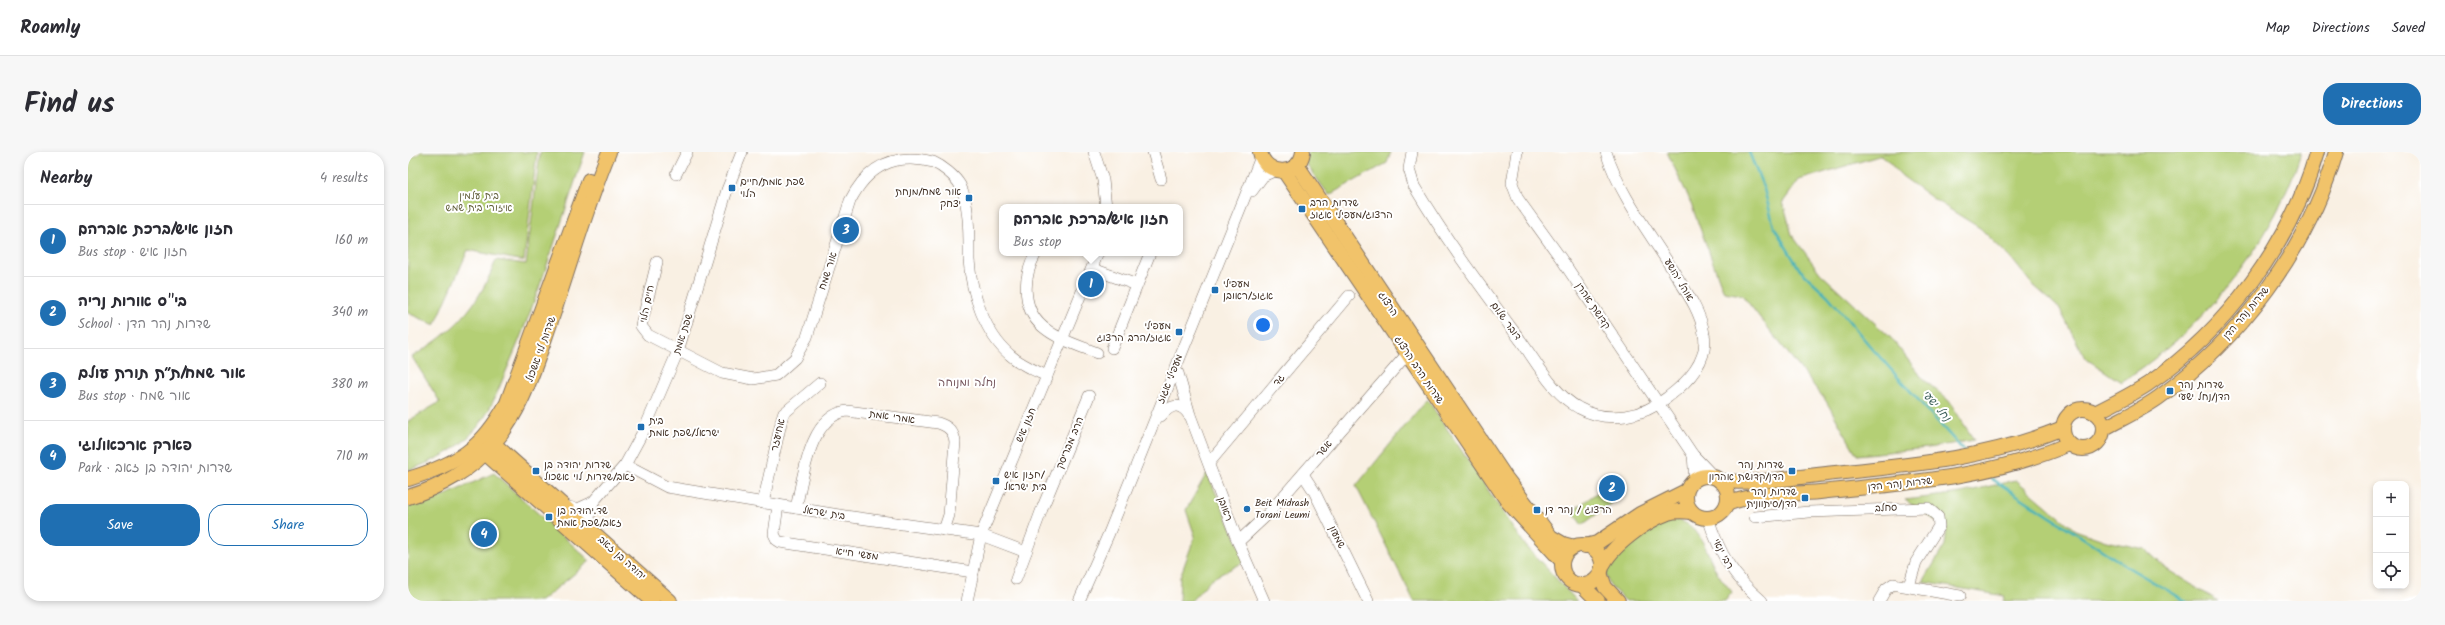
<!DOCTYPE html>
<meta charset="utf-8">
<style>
body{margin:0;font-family:Kalam,"Playpen Sans Hebrew",sans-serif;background:#f7f7f7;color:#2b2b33}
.controls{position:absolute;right:12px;bottom:12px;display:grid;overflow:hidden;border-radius:8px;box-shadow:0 2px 6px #0003}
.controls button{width:36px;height:36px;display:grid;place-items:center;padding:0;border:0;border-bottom:1px solid #e1e1e2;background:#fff;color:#2b2b33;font:20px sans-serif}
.you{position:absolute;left:855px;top:173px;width:14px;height:14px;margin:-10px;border:3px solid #fff;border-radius:50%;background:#1a73e8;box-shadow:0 0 0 6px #1a73e833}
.badge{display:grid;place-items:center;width:26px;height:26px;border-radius:50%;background:#1f6fb2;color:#fff;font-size:13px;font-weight:700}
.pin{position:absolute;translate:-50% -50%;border:2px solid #fff;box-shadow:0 1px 4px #0006}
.popup{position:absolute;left:591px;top:52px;width:184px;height:52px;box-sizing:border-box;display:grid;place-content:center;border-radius:8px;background:#fff;filter:drop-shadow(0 1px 3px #0005);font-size:13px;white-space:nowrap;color:#7c7c81}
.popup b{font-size:15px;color:#2b2b33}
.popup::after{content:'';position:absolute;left:50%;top:100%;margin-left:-8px;border:8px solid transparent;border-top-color:#fff}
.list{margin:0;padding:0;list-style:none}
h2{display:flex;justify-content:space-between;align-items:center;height:52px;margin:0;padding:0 16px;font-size:17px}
h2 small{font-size:13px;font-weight:400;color:#7c7c81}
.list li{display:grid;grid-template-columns:26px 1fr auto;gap:12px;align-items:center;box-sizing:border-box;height:72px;padding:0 16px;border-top:1px solid #e1e1e2}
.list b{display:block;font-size:15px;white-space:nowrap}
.list p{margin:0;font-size:13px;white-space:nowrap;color:#7c7c81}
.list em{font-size:13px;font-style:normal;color:#7c7c81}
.actions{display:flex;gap:8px;padding:12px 16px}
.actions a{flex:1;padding:9px 0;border:1px solid #1f6fb2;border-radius:16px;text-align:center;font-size:14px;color:#1f6fb2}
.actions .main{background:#1f6fb2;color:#fff}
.icon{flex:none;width:22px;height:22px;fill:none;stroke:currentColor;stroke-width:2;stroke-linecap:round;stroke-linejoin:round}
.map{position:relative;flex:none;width:2013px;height:449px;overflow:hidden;border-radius:16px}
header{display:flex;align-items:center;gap:24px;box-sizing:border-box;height:56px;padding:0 20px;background:#fff;border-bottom:1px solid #e1e1e2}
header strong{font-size:19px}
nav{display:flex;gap:22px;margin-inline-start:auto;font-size:14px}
.intro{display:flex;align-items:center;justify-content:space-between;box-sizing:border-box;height:96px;padding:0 24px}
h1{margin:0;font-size:28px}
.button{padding:10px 18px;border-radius:16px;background:#1f6fb2;color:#fff;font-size:14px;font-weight:700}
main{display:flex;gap:24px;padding:0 24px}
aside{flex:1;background:#fff;border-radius:16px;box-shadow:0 2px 6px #0003}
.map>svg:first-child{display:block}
.green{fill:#b4cf75;stroke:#787c4a}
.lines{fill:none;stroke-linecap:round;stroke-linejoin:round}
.stream{stroke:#42b2b9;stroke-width:2.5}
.minor-casing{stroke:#7e6f63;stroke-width:12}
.major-casing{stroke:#7e6f63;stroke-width:16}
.minor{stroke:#fff;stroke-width:11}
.major{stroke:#f1c36a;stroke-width:14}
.poi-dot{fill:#1f6fb2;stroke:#fff;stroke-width:1.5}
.labels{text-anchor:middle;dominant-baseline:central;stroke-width:4;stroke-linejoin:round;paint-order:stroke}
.poi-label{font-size:10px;fill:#3b2a1e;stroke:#fff;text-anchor:start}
.park-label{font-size:10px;fill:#5f5c38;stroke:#fff}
.street-label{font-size:10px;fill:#3b2a1e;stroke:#fff}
.neighbourhood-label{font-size:11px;fill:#73535a;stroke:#fff}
.water-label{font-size:11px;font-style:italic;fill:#3e605c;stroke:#fff}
</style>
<header>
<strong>Roamly</strong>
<nav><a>Map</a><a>Directions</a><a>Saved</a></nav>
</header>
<div class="intro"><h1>Find us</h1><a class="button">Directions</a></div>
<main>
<aside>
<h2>Nearby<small>4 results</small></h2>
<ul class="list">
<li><span class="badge">1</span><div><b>חזון איש/ברכת אברהם</b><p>Bus stop · חזון איש</p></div><em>160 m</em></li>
<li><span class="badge">2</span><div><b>בי&quot;ס אורות נריה</b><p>School · שדרות נהר הדן</p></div><em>340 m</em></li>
<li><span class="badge">3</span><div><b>אור שמח/ת״ת תורת עולם</b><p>Bus stop · אור שמח</p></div><em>380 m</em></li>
<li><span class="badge">4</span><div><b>פארק ארכאולוגי</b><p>Park · שדרות יהודה בן זאב</p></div><em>710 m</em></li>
</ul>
<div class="actions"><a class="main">Save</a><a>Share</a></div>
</aside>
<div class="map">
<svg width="2013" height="449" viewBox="0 0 2013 449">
<rect width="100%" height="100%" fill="#fff"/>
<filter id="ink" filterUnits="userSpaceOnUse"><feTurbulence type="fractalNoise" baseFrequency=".025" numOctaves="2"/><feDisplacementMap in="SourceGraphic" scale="8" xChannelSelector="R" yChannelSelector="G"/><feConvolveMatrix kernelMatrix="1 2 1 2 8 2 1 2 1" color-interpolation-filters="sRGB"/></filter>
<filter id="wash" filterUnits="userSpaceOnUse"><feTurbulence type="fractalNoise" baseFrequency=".012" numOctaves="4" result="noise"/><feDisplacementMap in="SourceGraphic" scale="16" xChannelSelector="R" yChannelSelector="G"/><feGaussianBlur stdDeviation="0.9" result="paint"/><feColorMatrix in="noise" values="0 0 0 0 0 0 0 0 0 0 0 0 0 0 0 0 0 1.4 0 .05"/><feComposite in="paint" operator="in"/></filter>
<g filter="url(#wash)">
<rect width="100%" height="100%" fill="#f9f0e3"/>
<!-- green -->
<g class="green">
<path d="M13 0H129L116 109 60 98 27 173 0 161V9Z"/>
<path d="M132 0H177C152 72 130 147 99 217 90 238 82 261 67 278 50 298 25 310 0 318V269L32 250 4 205C46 179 70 156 88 108L118 112Z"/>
<path d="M900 0H983L979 11 921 43 898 12Z"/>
<path d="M1259 0H1893C1866 91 1793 180 1713 230L1677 206 1651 156 1623 131 1603 106 1572 76 1527 48 1494 24 1474 3 1391 28 1375 50 1384 83 1412 121 1483 186 1515 227 1541 249 1566 288 1520 296 1449 303 1418 249 1334 143 1316 140 1280 44Z"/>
<path d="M1019 247 1117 393 1169 449H1006L948 334Z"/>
<path d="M86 321 182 409 133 449H0V355L38 343Z"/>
<path d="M799 321 838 409 803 427 783 449H771L772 425 787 384 778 358Z"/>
<path d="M1608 328 1667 378 1698 389 1737 397 1760 418 1810 449H1595L1597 444 1515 430 1537 393 1539 376 1497 348 1553 341Z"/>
<path d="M1194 337 1204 351 1174 373 1164 359Z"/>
<path d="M1261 368C1293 366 1297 401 1310 422 1314 428 1319 434 1324 440L1317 449H1218L1203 435 1198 424V417L1216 396Z"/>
</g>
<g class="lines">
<!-- stream -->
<g class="stream">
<path d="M1341 0 1356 37 1366 75 1392 118 1420 144 1461 193 1557 300"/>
<path d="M1578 323 1723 417 1778 449"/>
</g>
</g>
</g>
<g filter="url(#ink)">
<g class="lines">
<defs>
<g id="minor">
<path d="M686 0 695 28 698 55"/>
<path d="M745 0 753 27"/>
<path d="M1004 0 1001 17 1006 34C1038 88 1076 139 1113 189 1129 211 1146 243 1171 256 1200 272 1235 265 1260 245 1280 230 1301 208 1296 182 1293 160 1278 139 1266 120 1242 81 1212 44 1198 0"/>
<path d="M1109 0 1104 31 1110 47 1154 108 1285 303 1306 325"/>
<path d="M268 22 279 0"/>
<path d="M844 39 855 24 868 18"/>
<path d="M628 101C614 126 613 160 639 178 653 189 673 194 689 201"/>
<path d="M249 110 233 174 240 183 314 221 345 227 368 223 387 206 399 185 442 49C459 15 485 0 525 10 534 14 547 24 552 33 562 53 561 86 561 108 563 140 577 182 602 203 613 213 626 218 639 224"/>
<path d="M685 117 729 133"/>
<path d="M704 196 742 101"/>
<path d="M770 221 782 263 830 390 856 449"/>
<path d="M753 264C763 252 772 250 781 263"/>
<path d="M1285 303 1287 328"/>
<path d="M801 311 941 144"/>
<path d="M217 313 259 335 437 364 573 383 618 400"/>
<path d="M895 322 906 339 960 449"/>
<path d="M355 351 375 262 412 231"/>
<path d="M370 353 366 382 369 388 372 390 565 420"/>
<path d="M156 354 170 357 185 350 217 313 237 276 270 199 319 38 334 0"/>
<path d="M388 356C395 327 401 264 439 259L530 271C540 274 546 279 547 290L541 363 536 378"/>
<path d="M1347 365 1401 360 1520 356 1530 365 1531 374 1508 410 1501 434"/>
<path d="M1300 366C1312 403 1325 424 1354 449"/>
<path d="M184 379 181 365 185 350"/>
<path d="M830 390 859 363 1000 201"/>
<path d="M608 427 634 357 681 244"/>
<path d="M559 449 573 383 690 101"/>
<path d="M671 449 701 381 853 5"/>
<path d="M1471 449 1478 437 1485 432 1552 444"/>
</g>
<g id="major">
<path d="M852 0C857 24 891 26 895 0"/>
<path d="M889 13 1098 326 1143 385 1155 392 1166 395"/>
<path d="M876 19 1100 350 1154 409"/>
<circle cx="1675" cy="277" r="20"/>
<path d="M1687 261C1705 252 1723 243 1740 232 1818 178 1883 91 1909 0"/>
<path d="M1695 277C1713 267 1733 258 1750 246 1832 187 1900 97 1928 0"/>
<path d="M76 290 86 292 262 449"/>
<path d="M75 293 77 301 244 449"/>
<circle cx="1299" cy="345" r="21"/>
<path d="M0 327C49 312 74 297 99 251L181 28"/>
<path d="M1312 329C1350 332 1389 325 1427 321 1505 313 1581 306 1655 276"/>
<path d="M0 345C31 336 65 317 86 291 112 261 124 223 137 186 159 124 176 60 201 0"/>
<path d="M1319 352C1347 340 1382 343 1412 340 1497 331 1582 326 1661 292"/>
<circle cx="1174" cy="413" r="20"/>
<path d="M1177 394 1189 391 1232 362 1278 339"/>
<path d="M1194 415C1203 394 1238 369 1260 361 1268 358 1276 359 1284 360"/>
<path d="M1192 421 1197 435 1210 449"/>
<path d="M1174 433 1190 449"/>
</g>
</defs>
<!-- minor casing -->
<use href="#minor" class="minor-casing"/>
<!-- major casing -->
<use href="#major" class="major-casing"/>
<!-- minor -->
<use href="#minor" class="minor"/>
<!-- major -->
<use href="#major" class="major"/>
</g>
</g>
<!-- markers -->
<g class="poi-dot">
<rect x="320" y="32" width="8" height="8" rx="2"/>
<rect x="557" y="42" width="8" height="8" rx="2"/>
<rect x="890" y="53" width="8" height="8" rx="2"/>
<rect x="803" y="134" width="8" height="8" rx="2"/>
<rect x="767" y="176" width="8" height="8" rx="2"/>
<rect x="1758" y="235" width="8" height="8" rx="2"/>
<rect x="229" y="271" width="8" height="8" rx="2"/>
<rect x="124" y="315" width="8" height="8" rx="2"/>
<rect x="1380" y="315" width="8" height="8" rx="2"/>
<rect x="584" y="325" width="8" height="8" rx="2"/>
<rect x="1393" y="342" width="8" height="8" rx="2"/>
<circle cx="839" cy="357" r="4"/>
<rect x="1125" y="354" width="8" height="8" rx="2"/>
<rect x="137" y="361" width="8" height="8" rx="2"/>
</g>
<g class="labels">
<!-- poi labels -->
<g class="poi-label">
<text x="332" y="30">שפת אמת/חיים<tspan x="332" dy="12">הלוי</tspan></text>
<text x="553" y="40" text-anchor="end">אור שמח/מנחת<tspan x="553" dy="12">יצחק</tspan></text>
<text x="902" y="51">שדרות הרב<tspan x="902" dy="12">הרצוג/מעפילי אגוז</tspan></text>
<text x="815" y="132">מעפילי<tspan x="815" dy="12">אגוז/ראובן</tspan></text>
<text x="763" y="174" text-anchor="end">מעפילי<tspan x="763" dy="12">אגוז/הרב הרצוג</tspan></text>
<text x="1770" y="233">שדרות נהר<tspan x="1770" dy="12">הדן/נחל ישעי</tspan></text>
<text x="241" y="269">בית<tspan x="241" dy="12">ישראל/שפת אמת</tspan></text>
<text x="136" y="313">שדרות יהודה בן<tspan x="136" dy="12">זאב/שדרות לוי אשכול</tspan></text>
<text x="1376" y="313" text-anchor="end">שדרות נהר<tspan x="1376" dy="12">הדן/קדושת אהרון</tspan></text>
<text x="596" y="323">חזון איש/<tspan x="596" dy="12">בית ישראל</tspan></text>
<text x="1389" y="340" text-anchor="end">שדרות נהר<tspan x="1389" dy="12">הדן/סיתוונית</tspan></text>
<text x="847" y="351">Beit Midrash<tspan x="847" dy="12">Torani Leumi</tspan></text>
<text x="1137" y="358">הרצוג / נהר דן</text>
<text x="149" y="359">שד.יהודה בן<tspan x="149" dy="12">זאב/שפת אמת</tspan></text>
</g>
<!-- park labels -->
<g class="park-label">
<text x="71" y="44">בית עלמין<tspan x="71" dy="12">איזורי בית שמש</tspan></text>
</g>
<!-- street labels -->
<g class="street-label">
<text transform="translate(420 119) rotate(-72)">אור שמח</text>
<text transform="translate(1271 128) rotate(59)">אוהל יהושע</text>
<text transform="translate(239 152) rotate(-78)">חיים הלוי</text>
<text transform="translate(980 152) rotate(56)">הרצוג</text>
<text transform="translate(1185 154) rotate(56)">קדושת אהרן</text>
<text transform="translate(1838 161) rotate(-50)">שדרות נהר הדן</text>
<text transform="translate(1098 169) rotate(54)">דובר שלום</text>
<text transform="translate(275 182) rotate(-72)">שפת אמת</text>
<text transform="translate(133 197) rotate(-70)">שדרות לוי אשכול</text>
<text transform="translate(1011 218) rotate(56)">שדרות הרב הרצוג</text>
<text transform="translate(762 227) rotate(-68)">מעפילי אגוז</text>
<text transform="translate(871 228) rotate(-50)">גד</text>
<text transform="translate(484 265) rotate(8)">אמרי אמת</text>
<text transform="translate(618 273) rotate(-67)">חזון איש</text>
<text transform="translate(370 283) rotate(-77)">אחיעזר</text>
<text transform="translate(662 291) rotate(-67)">הרב מבריסק</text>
<text transform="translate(916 297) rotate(-49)">אשר</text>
<text transform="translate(1492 332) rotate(-6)">שדרות נהר הדן</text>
<text transform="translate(1478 356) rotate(-3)">סחלב</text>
<text transform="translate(817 357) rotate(70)">ראובן</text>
<text transform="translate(416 361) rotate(9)">בית ישראל</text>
<text transform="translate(929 385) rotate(64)">שמעון</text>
<text transform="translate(449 402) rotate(8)">מעשי חייא</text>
<text transform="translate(1315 402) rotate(62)">רבי ינאי</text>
<text transform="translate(214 406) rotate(42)">יהודה בן זאב</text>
</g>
<!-- neighbourhood labels -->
<g class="neighbourhood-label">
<text x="559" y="231">נחלה ומנוחה</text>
</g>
<!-- water labels -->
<g class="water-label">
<text transform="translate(1528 254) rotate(49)">נחל ישעי</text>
</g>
</g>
</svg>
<div class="controls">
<button>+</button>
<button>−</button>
<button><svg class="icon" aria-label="locate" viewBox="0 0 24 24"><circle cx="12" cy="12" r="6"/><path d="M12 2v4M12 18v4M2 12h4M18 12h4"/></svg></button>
</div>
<div class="you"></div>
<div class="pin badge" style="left:683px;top:132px">1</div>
<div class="popup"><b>חזון איש/ברכת אברהם</b>Bus stop</div>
<div class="pin badge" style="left:1204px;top:336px">2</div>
<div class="pin badge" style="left:438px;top:78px">3</div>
<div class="pin badge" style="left:76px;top:382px">4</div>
</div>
</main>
